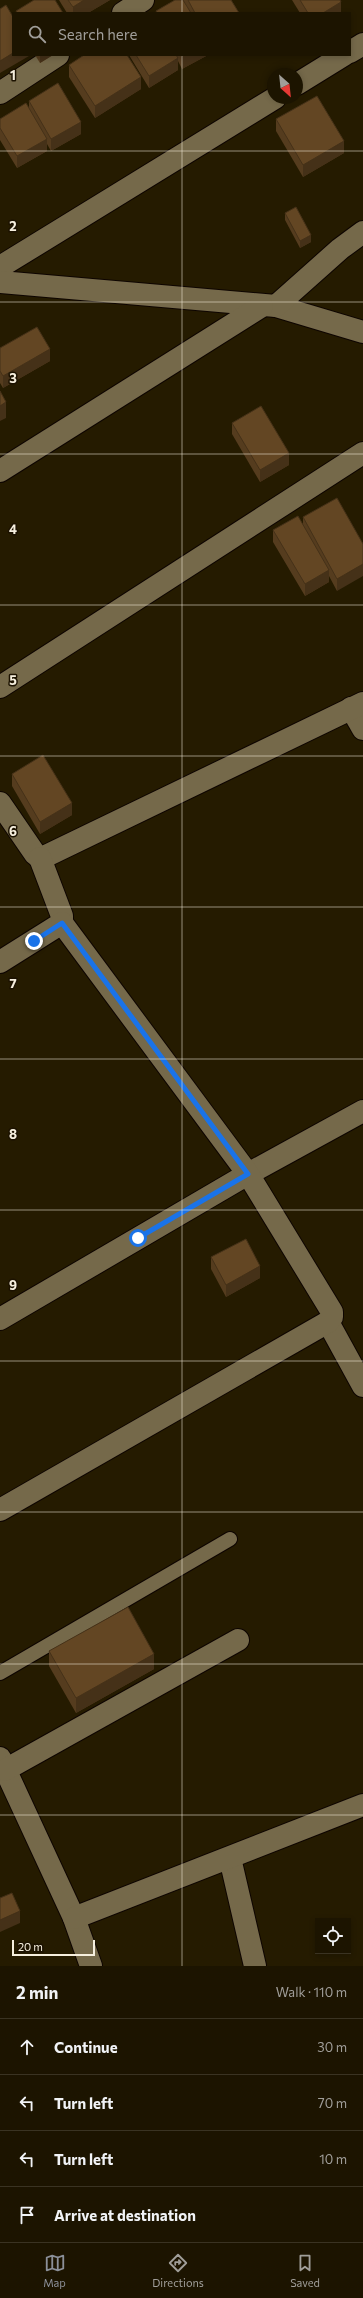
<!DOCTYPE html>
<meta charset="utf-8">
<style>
body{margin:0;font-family:Commissioner,sans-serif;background:#251d0a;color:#f1f3f6}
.controls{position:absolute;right:12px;bottom:12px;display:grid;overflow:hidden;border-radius:0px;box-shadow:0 2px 6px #0003}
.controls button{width:36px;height:36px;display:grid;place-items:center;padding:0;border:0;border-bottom:1px solid #3a3322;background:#1c1400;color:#f1f3f6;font:20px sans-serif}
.compass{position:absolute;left:267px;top:68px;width:36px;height:36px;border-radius:50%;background:#1c1400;box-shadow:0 2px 6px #0003;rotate:153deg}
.scale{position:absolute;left:12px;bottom:10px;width:83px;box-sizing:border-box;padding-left:4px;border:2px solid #f6efde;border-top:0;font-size:11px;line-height:14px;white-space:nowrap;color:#f6efde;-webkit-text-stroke:3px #1c1200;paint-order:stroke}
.stop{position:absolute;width:12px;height:12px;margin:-9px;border:3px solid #1a73e8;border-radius:50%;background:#fff}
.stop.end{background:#1a73e8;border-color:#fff;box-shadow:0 1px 4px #0008}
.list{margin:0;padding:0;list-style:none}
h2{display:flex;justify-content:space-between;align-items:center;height:52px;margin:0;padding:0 16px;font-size:17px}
h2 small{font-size:13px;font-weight:400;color:#a09e99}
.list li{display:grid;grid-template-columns:26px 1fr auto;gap:12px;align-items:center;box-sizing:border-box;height:56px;padding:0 16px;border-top:1px solid #3a3322}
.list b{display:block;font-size:15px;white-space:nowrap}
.list em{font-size:13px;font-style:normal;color:#a09e99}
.icon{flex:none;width:22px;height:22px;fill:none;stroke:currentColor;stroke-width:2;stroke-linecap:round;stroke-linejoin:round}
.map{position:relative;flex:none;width:363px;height:1966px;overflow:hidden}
.search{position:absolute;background:#1c1400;box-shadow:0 2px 6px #0003;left:12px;right:12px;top:12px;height:44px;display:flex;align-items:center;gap:10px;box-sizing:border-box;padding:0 14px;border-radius:0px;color:#a09e99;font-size:15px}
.sheet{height:276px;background:#1c1400}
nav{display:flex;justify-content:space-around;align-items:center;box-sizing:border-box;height:56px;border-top:1px solid #3a3322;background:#1c1400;font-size:11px;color:#a09e99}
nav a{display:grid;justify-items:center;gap:2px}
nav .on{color:#8c9099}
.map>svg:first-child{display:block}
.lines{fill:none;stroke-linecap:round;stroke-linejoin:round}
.service-casing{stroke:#0e0500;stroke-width:16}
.minor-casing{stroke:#0e0500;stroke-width:24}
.service{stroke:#75694a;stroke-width:14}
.minor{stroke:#75694a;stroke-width:22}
.wall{fill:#553c1e}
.shaded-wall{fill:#453118}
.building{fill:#634623;stroke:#453118}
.route{stroke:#1a73e8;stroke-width:5}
.grid{fill:none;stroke:#f6efde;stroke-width:1;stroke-opacity:0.55}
.grid-label{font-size:13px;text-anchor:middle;font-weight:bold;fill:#f6efde;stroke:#1c1200;stroke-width:3;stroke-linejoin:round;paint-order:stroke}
</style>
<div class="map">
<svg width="363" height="1966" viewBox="0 0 363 1966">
<rect width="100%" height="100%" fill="#251b00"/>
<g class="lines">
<defs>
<path id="service" d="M0 1673 230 1539"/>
<g id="minor">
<path d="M123 13 143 0"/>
<path d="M350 52 363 44"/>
<path d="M297 84 344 55"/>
<path d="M0 93 58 55"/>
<path d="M0 267 275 98"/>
<path d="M0 282 276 306 363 332"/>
<path d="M276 306 340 249 363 232"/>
<path d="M0 471 262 306"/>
<path d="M0 687 363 453"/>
<path d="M351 708 363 729"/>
<path d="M0 803 35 854 40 858 46 856 363 703"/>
<path d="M0 962 62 923V916L40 858"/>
<path d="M0 1319 248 1174 363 1111"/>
<path d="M328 1322 363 1386"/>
<path d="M0 1510 328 1322 332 1317V1312L248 1174 62 923"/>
<path d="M0 1758 74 1918 91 1966"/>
<path d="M5 1770 238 1640"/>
<path d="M230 1858 255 1966"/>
<path d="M74 1918 363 1805"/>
</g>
</defs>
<!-- service casing -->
<use href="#service" class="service-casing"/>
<!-- minor casing -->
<use href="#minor" class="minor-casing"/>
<!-- service -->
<use href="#service" class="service"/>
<!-- minor -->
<use href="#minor" class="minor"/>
</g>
<!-- wall -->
<g class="wall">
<path d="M59 0H110L88 13H67Z"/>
<path d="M175 0H231L239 13H156V11Z"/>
<path d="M292 0H340L341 13H300Z"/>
<path d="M35 55H53L40 63Z"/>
<path d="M129 55H208L182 69 178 61V70L149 88Z"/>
<path d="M69 65 141 89 95 118 69 77Z"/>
<path d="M29 101 81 134 51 151 47 144V151L17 168 0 140V119L29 107Z"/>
<path d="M276 119 344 153 303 177 276 131Z"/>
<path d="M285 213 311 242 300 248 285 220Z"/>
<path d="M0 348 50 361 3 388 0 383Z"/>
<path d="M232 423 289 465 260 482 232 434Z"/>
<path d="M303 517 363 544 337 591 329 576V582L305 596 273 542V530L303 524Z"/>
<path d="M12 774 72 815 40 834 12 786Z"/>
<path d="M211 1257 260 1278 226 1297 211 1269Z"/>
<path d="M49 1651 154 1669 76 1713 49 1666Z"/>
</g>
<!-- shaded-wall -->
<g class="shaded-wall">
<path d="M84 0H110L88 13H73V7Z"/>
<path d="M341 2V13H323Z"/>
<path d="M13 53V55H29V56L0 73V61Z"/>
<path d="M40 55H53L40 63Z"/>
<path d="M187 55H208L182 69V57Z"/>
<path d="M178 58V70L149 88V76Z"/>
<path d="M141 77V89L95 118V106Z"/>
<path d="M81 122V134L51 151V139Z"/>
<path d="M47 139V151L17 168V156Z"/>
<path d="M344 141V153L303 177V165Z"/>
<path d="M311 235V242L300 248V241Z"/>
<path d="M50 349V361L3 388V376Z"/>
<path d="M6 402V418L0 421V406Z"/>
<path d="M289 453V465L260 482V470Z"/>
<path d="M363 564V576L337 591V579Z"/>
<path d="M329 570V582L305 596V584Z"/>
<path d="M72 803V815L40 834V822Z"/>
<path d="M260 1266V1278L226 1297V1285Z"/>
<path d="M154 1654V1669L76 1713V1698Z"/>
<path d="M20 1911V1923L0 1932V1920Z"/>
</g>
<!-- building -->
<g class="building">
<path d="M34 0H55L63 13H17L16 11Z"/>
<path d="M68 0H84L73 7Z"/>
<path d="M175 0H183L191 13H157L156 11Z"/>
<path d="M188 0H231L239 13H195Z"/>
<path d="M300 0H340L341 2 323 13H308Z"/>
<path d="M6 5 13 17V53L0 61V9Z"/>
<path d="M84 55H127L141 77 95 106 69 65Z"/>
<path d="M136 55H176L178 58 149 76Z"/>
<path d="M181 55H187L182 57Z"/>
<path d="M58 83 81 122 51 139 29 101Z"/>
<path d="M317 96 344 141 303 165 276 119Z"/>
<path d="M26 103 47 139 17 156 0 128V119Z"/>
<path d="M296 207 311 235 300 241 285 213Z"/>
<path d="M37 327 50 349 3 376 0 371V348Z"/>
<path d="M0 391 6 402 0 406Z"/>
<path d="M261 406 289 453 260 470 232 423Z"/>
<path d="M337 498 363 544V564L337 579 303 517Z"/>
<path d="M298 516 329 570 305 584 273 530Z"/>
<path d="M43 755 72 803 40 822 12 774Z"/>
<path d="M246 1239 260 1266 226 1285 211 1257Z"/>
<path d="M128 1607 154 1654 76 1698 49 1651Z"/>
<path d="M12 1893 20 1911 0 1920V1898Z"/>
</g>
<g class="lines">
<!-- route -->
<path class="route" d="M34 941 62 923 248 1174 138 1238"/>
</g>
<!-- grid -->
<path class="grid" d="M182 0V13M182 55V1966M0 151H363M0 302H363M0 454H363M0 605H363M0 756H363M0 907H363M0 1059H363M0 1210H363M0 1361H363M0 1512H363M0 1664H363M0 1815H363"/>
<g class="grid-label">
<text x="13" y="80">1</text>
<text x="13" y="231">2</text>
<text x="13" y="383">3</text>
<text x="13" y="534">4</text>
<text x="13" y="685">5</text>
<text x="13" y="836">6</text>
<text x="13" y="988">7</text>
<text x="13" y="1139">8</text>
<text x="13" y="1290">9</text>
</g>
</svg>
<div class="controls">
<button><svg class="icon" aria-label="locate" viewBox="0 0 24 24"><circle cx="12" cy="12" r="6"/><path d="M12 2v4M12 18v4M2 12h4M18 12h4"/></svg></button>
</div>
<svg class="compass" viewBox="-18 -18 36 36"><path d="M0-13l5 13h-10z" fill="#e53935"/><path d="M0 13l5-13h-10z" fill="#a09e99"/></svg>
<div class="scale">20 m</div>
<div class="stop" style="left:138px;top:1238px"></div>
<div class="stop end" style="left:34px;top:941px"></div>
<div class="search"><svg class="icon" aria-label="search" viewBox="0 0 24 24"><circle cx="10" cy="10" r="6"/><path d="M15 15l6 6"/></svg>Search here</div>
</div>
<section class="sheet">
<h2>2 min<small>Walk · 110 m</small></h2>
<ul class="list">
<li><svg class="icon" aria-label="ahead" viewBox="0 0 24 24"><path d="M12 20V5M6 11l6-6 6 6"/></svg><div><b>Continue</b></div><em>30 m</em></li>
<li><svg class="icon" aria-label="left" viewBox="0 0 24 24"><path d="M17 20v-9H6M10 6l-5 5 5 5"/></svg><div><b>Turn left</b></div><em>70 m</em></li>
<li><svg class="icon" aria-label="left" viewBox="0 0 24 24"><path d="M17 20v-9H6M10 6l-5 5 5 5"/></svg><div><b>Turn left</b></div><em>10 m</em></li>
<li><svg class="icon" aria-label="arrive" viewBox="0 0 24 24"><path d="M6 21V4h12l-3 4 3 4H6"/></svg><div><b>Arrive at destination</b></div></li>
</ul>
</section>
<nav>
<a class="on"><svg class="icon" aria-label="map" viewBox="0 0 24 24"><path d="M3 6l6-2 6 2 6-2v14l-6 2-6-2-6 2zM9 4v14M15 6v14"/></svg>Map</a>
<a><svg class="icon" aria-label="directions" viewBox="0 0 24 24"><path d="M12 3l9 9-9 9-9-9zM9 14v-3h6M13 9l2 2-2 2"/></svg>Directions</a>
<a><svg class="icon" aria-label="saved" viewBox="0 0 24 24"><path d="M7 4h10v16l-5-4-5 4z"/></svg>Saved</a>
</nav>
